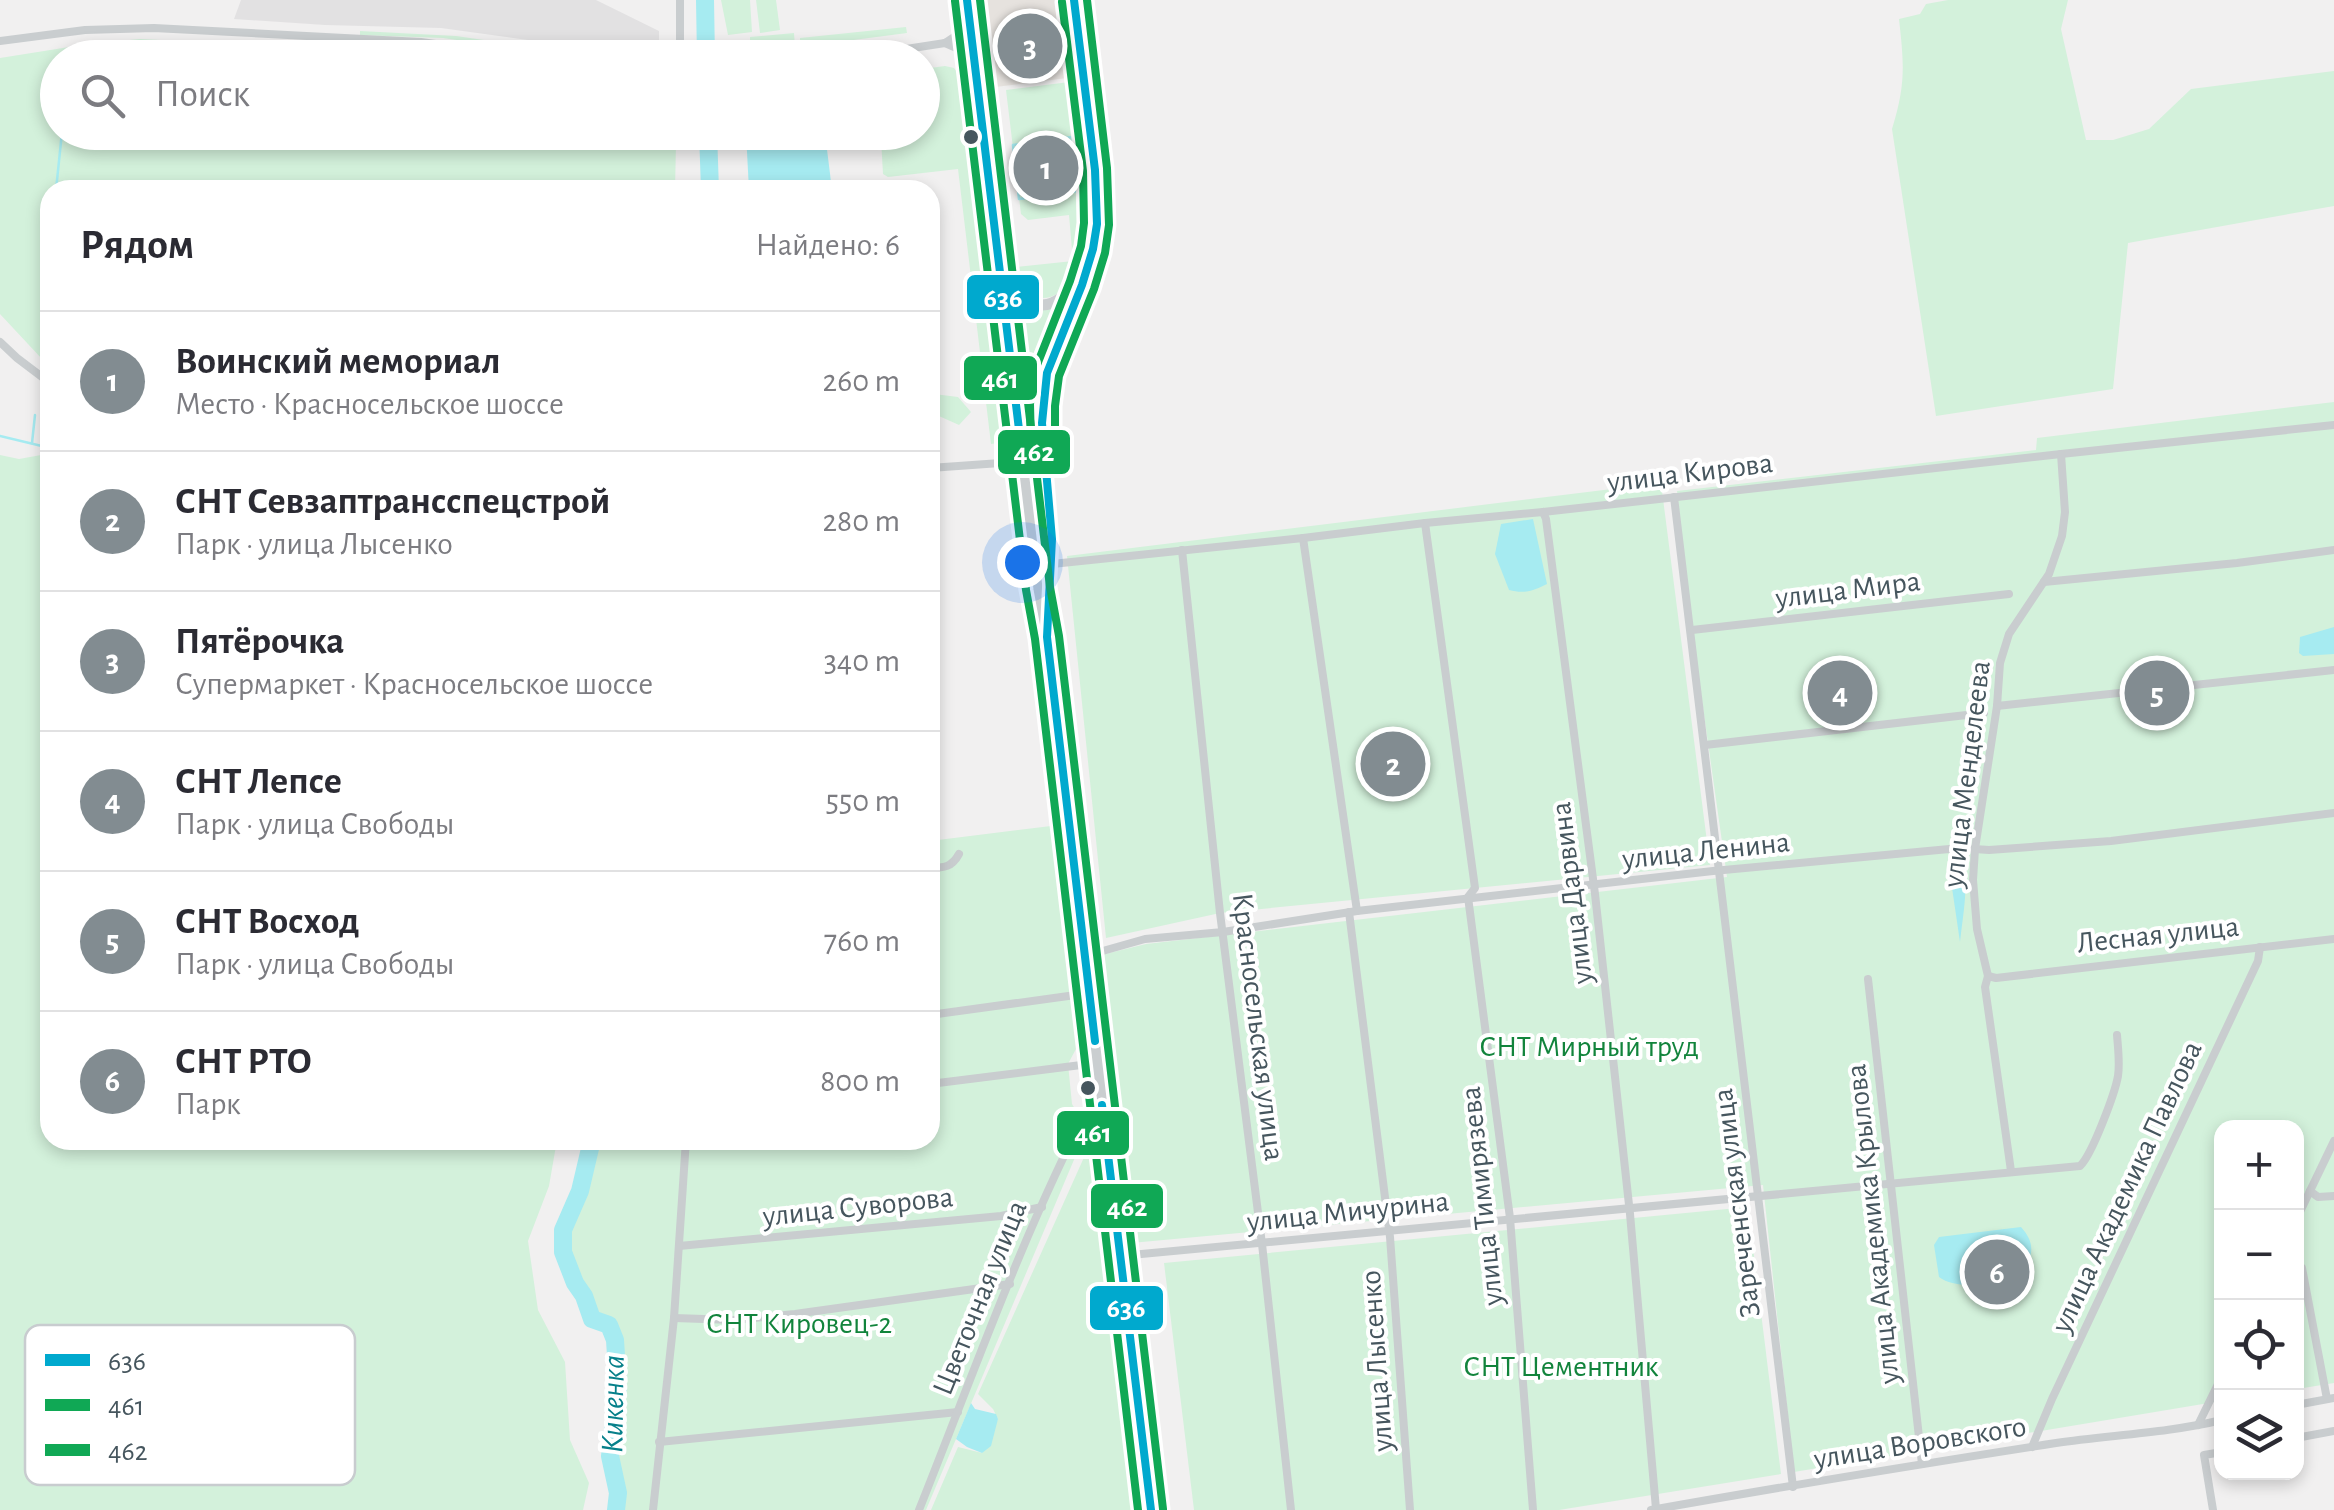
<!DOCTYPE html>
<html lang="ru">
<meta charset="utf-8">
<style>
body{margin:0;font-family:"Alegreya Sans",sans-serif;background:#f2f2f3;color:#2b2b33}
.controls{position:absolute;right:30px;bottom:30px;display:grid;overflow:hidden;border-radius:20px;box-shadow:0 5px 15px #0003}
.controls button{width:90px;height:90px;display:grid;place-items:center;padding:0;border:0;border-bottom:2px solid #e1e1e2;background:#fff;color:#2b2b33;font:50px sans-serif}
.you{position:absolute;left:1022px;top:562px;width:35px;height:35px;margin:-25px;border:8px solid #fff;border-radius:50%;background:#1a73e8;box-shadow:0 0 0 15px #1a73e833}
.badge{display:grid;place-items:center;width:65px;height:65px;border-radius:50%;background:#828c91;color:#fff;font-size:32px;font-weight:700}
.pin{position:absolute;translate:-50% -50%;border:5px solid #fff;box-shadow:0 2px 10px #0006}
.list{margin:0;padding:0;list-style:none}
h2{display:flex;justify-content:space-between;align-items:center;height:130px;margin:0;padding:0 40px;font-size:42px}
h2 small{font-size:32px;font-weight:400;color:#7c7c81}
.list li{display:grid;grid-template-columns:65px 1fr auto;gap:30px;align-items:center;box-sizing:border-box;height:140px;padding:0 40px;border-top:2px solid #e1e1e2}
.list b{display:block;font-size:38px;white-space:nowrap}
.list p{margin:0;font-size:32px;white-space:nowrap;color:#7c7c81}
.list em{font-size:32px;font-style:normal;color:#7c7c81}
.icon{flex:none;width:55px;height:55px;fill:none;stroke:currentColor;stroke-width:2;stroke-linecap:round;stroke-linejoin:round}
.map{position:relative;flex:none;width:2334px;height:1510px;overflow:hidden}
.search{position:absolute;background:#fff;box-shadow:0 5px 15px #0003;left:40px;top:40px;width:900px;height:110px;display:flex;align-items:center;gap:25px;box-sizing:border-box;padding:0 35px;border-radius:55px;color:#7c7c81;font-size:38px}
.panel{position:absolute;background:#fff;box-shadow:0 5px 15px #0003;left:40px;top:180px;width:900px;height:970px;border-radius:30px}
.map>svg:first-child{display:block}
.commercial{fill:#e6e2de}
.education{fill:#e2e1e2}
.green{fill:#d3f1db}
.water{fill:#a6ebf1}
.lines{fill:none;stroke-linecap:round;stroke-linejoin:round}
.stream{stroke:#a6ebf1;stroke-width:2.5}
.river{stroke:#a6ebf1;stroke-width:18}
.minor{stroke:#c9cdcf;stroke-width:8}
.secondary{stroke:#caced0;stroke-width:11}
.bus-1-casing{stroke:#fff;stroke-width:15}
.bus-2-casing{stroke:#fff;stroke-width:15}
.bus-3-casing{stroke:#fff;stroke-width:15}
.bus-1{stroke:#00a9ce;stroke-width:8}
.bus-2{stroke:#10a855;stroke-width:8}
.bus-3{stroke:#10a855;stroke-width:8}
.bus-dot{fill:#46565e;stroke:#fff;stroke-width:4}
.labels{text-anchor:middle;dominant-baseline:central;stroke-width:8;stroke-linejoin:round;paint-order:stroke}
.street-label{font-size:30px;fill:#46565e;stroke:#fff}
.park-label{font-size:30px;fill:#12843c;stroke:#fff}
.water-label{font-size:32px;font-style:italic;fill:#07808a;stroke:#fff}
.key{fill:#fff;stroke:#c8cccf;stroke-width:2.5}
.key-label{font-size:28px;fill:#46565e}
.line-badge{stroke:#fff;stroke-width:4}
.badge-label{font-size:28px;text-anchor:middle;font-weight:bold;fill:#fff}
</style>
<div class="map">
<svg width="2334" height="1510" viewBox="0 0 2334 1510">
<rect width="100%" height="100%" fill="#f1f0f0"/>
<!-- commercial -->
<path class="commercial" d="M976 0H1066L1075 77 987 88Z"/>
<!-- education -->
<path class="education" d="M241 0H596L659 31V54L615 52 441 28 325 25 234 19Z"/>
<!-- green -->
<g class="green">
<path d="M721 0H750L752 32 728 35Z"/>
<path d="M756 0H776L780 30 760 33Z"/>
<path d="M1948 0H2068L2061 29 2086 140H2113L2149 129 2191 89 2334 71V206L2128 243 2113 389 1936 416 1892 129C1906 84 1904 64 1899 19L1920 14 1926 4Z"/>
<path d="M906 27 907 33 800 47V38Z"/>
<path d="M360 31 456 36 604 57H573L443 38 360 35Z"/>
<path d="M794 33 795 47 750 51V37Z"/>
<path d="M140 39 441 54 457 57 58 58V132L631 133V134L676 144 675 190H50V364L42 359 0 314V58L88 44Z"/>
<path d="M945 66 954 68 960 76 968 132 965 133 966 145 969 146 1003 428 998 443 991 444 958 169 888 177 883 174 881 139 876 138 870 133 922 132 923 69Z"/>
<path d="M1077 81C1080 110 1085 139 1086 167 1087 198 1087 310 1035 297 1023 294 1015 280 1012 268L1005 200 993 151 985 92 995 91 1016 267 1073 261 1069 215 1028 220 1021 214 1006 90Z"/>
<path d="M1093 84 1107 183 1109 217 1107 253 1090 302 1064 364 1058 392 1052 465C1049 431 1046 398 1056 364 1069 322 1095 284 1101 240 1109 190 1096 135 1091 85Z"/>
<path d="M975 164 987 211 1033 585H1029L1025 560 982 200Z"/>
<path d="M1012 296C1029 310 1044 309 1065 305 1051 343 1033 375 1035 417H1024Z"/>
<path d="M934 394 958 397 971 412 959 425 930 412V398Z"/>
<path d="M2334 402V1383L2297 1389 2296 1128H2222L2221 1401 1794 1472 1763 1185 1131 1243 1097 956 1146 944 1727 877 1692 630 1677 491 2036 450 2037 438Z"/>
<path d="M0 455 19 459 41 455 50 457V1140H557L549 1186 528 1241 538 1310 565 1362 570 1440 589 1483 583 1510H0Z"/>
<path d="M1661 483 1710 865 1220 913 1106 938 1067 556Z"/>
<path d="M1051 826 1077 1047 1068 1064 1072 1104 1087 1129 926 1510H616C619 1486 610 1475 610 1454 611 1410 626 1368 609 1325L592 1319 584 1296 575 1283 563 1252V1230L580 1191 592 1140H930V841Z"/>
<path d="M1094 1135 1136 1510H931L958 1447 982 1453 998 1419 993 1409 978 1394Z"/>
<path d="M1748 1207 1781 1474 1559 1510H1194L1164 1263Z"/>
</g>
<!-- water -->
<g class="water">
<path d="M746 133H825L832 190H749Z"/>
<path d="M1533 519 1547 584C1533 591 1524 594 1509 590L1495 554 1501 524Z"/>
<path d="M2334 627V654L2303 656 2299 653 2300 637Z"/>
<path d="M1963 858C1969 886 1963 914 1960 942L1951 881 1953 861Z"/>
<path d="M2021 1227C2037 1245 2031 1254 2025 1276 2000 1280 1961 1293 1939 1277L1934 1245 1939 1237Z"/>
<path d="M971 1403 975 1409 996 1414 998 1419 991 1446 982 1453 967 1447 956 1439Z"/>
</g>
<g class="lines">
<!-- stream -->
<g class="stream">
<path d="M69 58 70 48"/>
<path d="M1072 137 1079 191 1019 199 1013 145Z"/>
<path d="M56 190 62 132"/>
<path d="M50 250 42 340 45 349 50 356"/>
<path d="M0 436 50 448"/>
<path d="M32 443 35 415"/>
</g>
<!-- river -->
<g class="river">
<path d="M705 0 706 58"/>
<path d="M708 132 710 190"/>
<path d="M592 1140 580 1191 563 1230V1252L575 1283 584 1296 592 1319 609 1325 615 1340 618 1387 610 1456 618 1493 616 1510"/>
</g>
<!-- minor -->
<g class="minor">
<path d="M0 41 85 30 154 28 421 42 536 58"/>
<path d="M945 43 961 50 972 64"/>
<path d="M680 58V0"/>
<path d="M848 58 945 43 957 35 966 14"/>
<path d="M0 342 17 358 50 383"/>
<path d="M930 468 1044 460"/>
<path d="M1674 497 1793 1487"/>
<path d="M1543 512 1546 519 1595 894 1630 1214 1656 1509"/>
<path d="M1425 523 1475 888 1468 897 1510 1218 1533 1510"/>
<path d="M1303 538 1357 911"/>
<path d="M1182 550 1220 913 1262 1244 1291 1510"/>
<path d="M1052 564 1303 538 1425 523 1543 512 2061 454 2334 425"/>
<path d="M2044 582 2237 563 2334 550"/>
<path d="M1692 630 2009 594"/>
<path d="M1997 706 2334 670"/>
<path d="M1705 745 1984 713"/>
<path d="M930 868C944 868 952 867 959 854"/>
<path d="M1349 912 1390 1237 1410 1510"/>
<path d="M1085 956 1145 939 1223 932 1357 911 1713 871 1960 848 1989 850 2111 841 2334 813"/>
<path d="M1988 976 1996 978 2334 939"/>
<path d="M1868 979 1922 1464"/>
<path d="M930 1015 1090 993"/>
<path d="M930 1084 1097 1063"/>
<path d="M2011 1171 1985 987 1988 976 1977 929 1973 880 1975 849 1997 706 2000 663 2009 634 2049 574 2062 536 2065 512 2061 454"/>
<path d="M2310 1191 2318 1197 2334 1196"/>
<path d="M2296 1220 2334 1141"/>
<path d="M679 1246 1001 1216 1042 1207"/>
<path d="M1120 1256 2080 1166C2092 1155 2115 1093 2118 1076 2120 1063 2118 1048 2117 1035"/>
<path d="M2302 1268 2327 1399"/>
<path d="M674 1318 734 1320 795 1314 1010 1284"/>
<path d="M2296 1405 2334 1398"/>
<path d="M2198 1425 2222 1376"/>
<path d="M2296 1438 2334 1431"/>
<path d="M659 1442 958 1412"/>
<path d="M2032 1447 2052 1399 2258 961 2260 947"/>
<path d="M653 1510 674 1318 686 1140"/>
<path d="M919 1510C973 1375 1022 1235 1089 1106L1102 1105"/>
<path d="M1651 1510C1786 1486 1921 1464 2056 1443 2111 1435 2167 1433 2222 1420"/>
<path d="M2213 1510 2204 1455 2222 1452"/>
</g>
<!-- secondary -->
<g class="secondary">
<path d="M967 0 1038 589 1047 637 1151 1510"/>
<path d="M1003 269C1027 313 1051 318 1081 276"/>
<path d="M1048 623 1052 539 1042 423 1044 387 1051 359 1088 266 1097 224 1095 170 1074 0"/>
</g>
<defs>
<g id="bus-1">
<path d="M967 0 1021 446"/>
<path d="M1074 0 1095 170 1097 224 1093 249 1082 285 1047 373 1042 423 1052 539 1047 637 1095 1041"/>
<path d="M1102 1105 1151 1510"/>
</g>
<g id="bus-2">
<path d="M955 1 1026 590 1035 639 1138 1510"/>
<path d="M1055 445V406L1059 376 1094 289 1105 253 1109 225 1107 168 1087 0"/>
</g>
<g id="bus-3">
<path d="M980 0 1050 587 1059 636 1163 1509"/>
<path d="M1031 445 1030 404 1035 370 1070 281 1081 246 1084 223 1083 171 1062 2"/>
</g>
</defs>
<!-- bus-1 casing -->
<use href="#bus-1" class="bus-1-casing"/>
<!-- bus-2 casing -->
<use href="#bus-2" class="bus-2-casing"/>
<!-- bus-3 casing -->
<use href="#bus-3" class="bus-3-casing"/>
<!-- bus-1 -->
<use href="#bus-1" class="bus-1"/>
<!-- bus-2 -->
<use href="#bus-2" class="bus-2"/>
<!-- bus-3 -->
<use href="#bus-3" class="bus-3"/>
</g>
<!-- markers -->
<g class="bus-dot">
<circle cx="971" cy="137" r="9"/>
<circle cx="1088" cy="1088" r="9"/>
</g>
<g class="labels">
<!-- street labels -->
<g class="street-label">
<text transform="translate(1690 473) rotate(-7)">улица Кирова</text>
<text transform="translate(1848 590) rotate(-7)">улица Мира</text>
<text transform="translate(1967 774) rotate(-83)">улица Менделеева</text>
<text transform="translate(1706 851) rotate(-6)">улица Ленина</text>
<text transform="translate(1572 893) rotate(-97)">улица Дарвина</text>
<text transform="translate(2158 935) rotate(-6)">Лесная улица</text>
<text transform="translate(1258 1027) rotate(83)">Красносельская улица</text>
<text transform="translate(2127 1187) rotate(-65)">улица Академика Павлова</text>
<text transform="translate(1482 1196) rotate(-96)">улица Тимирязева</text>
<text transform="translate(1737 1203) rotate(-97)">Зареченская улица</text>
<text transform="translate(858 1207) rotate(-6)">улица Суворова</text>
<text transform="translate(1348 1212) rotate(-6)">улица Мичурина</text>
<text transform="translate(1873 1224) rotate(-96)">улица Академика Крылова</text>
<text transform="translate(980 1298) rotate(-68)">Цветочная улица</text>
<text transform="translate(1377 1361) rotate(-94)">улица Лысенко</text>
<text transform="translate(1920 1443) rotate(-9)">улица Воровского</text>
</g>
<!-- park labels -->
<g class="park-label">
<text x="1589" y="1047">СНТ Мирный труд</text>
<text x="799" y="1324">СНТ Кировец-2</text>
<text x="1561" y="1367">СНТ Цементник</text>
</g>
<!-- water labels -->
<g class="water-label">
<text transform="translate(613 1404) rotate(-89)">Кикенка</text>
</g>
</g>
<!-- legend -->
<rect x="25" y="1325" width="330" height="160" rx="15" class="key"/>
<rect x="45" y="1354" width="45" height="12" fill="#00a9ce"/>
<rect x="45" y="1399" width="45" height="12" fill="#10a855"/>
<rect x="45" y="1444" width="45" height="12" fill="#10a855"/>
<g class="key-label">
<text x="108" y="1370">636</text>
<text x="108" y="1415">461</text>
<text x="108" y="1460">462</text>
</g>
<g class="line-badge">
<rect x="965" y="273" width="76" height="48" rx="10" fill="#00a9ce"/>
<rect x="962" y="354" width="77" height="48" rx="10" fill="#10a855"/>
<rect x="996" y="428" width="76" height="48" rx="10" fill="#10a855"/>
<rect x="1055" y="1109" width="76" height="48" rx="10" fill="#10a855"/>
<rect x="1089" y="1182" width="76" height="48" rx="10" fill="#10a855"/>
<rect x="1088" y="1284" width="77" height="48" rx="10" fill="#00a9ce"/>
</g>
<g class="badge-label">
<text x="1003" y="307">636</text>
<text x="1000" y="388">461</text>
<text x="1034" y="461">462</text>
<text x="1093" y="1142">461</text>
<text x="1127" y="1216">462</text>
<text x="1126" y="1317">636</text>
</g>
</svg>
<div class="controls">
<button>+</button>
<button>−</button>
<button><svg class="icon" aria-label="locate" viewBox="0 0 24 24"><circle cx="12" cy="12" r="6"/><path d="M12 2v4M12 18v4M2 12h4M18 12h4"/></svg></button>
<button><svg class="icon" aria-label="layers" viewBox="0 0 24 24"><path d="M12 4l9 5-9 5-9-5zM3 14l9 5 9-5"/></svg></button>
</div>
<div class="you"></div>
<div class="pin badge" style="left:1046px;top:168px">1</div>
<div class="pin badge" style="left:1393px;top:764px">2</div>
<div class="pin badge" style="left:1030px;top:46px">3</div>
<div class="pin badge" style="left:1840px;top:693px">4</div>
<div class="pin badge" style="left:2157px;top:693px">5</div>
<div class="pin badge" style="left:1997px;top:1272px">6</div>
<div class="search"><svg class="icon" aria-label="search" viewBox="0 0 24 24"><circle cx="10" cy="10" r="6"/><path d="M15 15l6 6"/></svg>Поиск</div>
<section class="panel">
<h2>Рядом<small>Найдено: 6</small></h2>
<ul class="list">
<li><span class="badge">1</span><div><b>Воинский мемориал</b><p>Место · Красносельское шоссе</p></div><em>260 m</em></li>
<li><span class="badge">2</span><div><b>СНТ Севзаптрансспецстрой</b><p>Парк · улица Лысенко</p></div><em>280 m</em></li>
<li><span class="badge">3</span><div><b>Пятёрочка</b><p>Супермаркет · Красносельское шоссе</p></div><em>340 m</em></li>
<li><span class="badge">4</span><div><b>СНТ Лепсе</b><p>Парк · улица Свободы</p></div><em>550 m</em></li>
<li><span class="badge">5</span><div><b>СНТ Восход</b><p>Парк · улица Свободы</p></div><em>760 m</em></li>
<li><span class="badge">6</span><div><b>СНТ РТО</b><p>Парк</p></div><em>800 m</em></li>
</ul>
</section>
</div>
